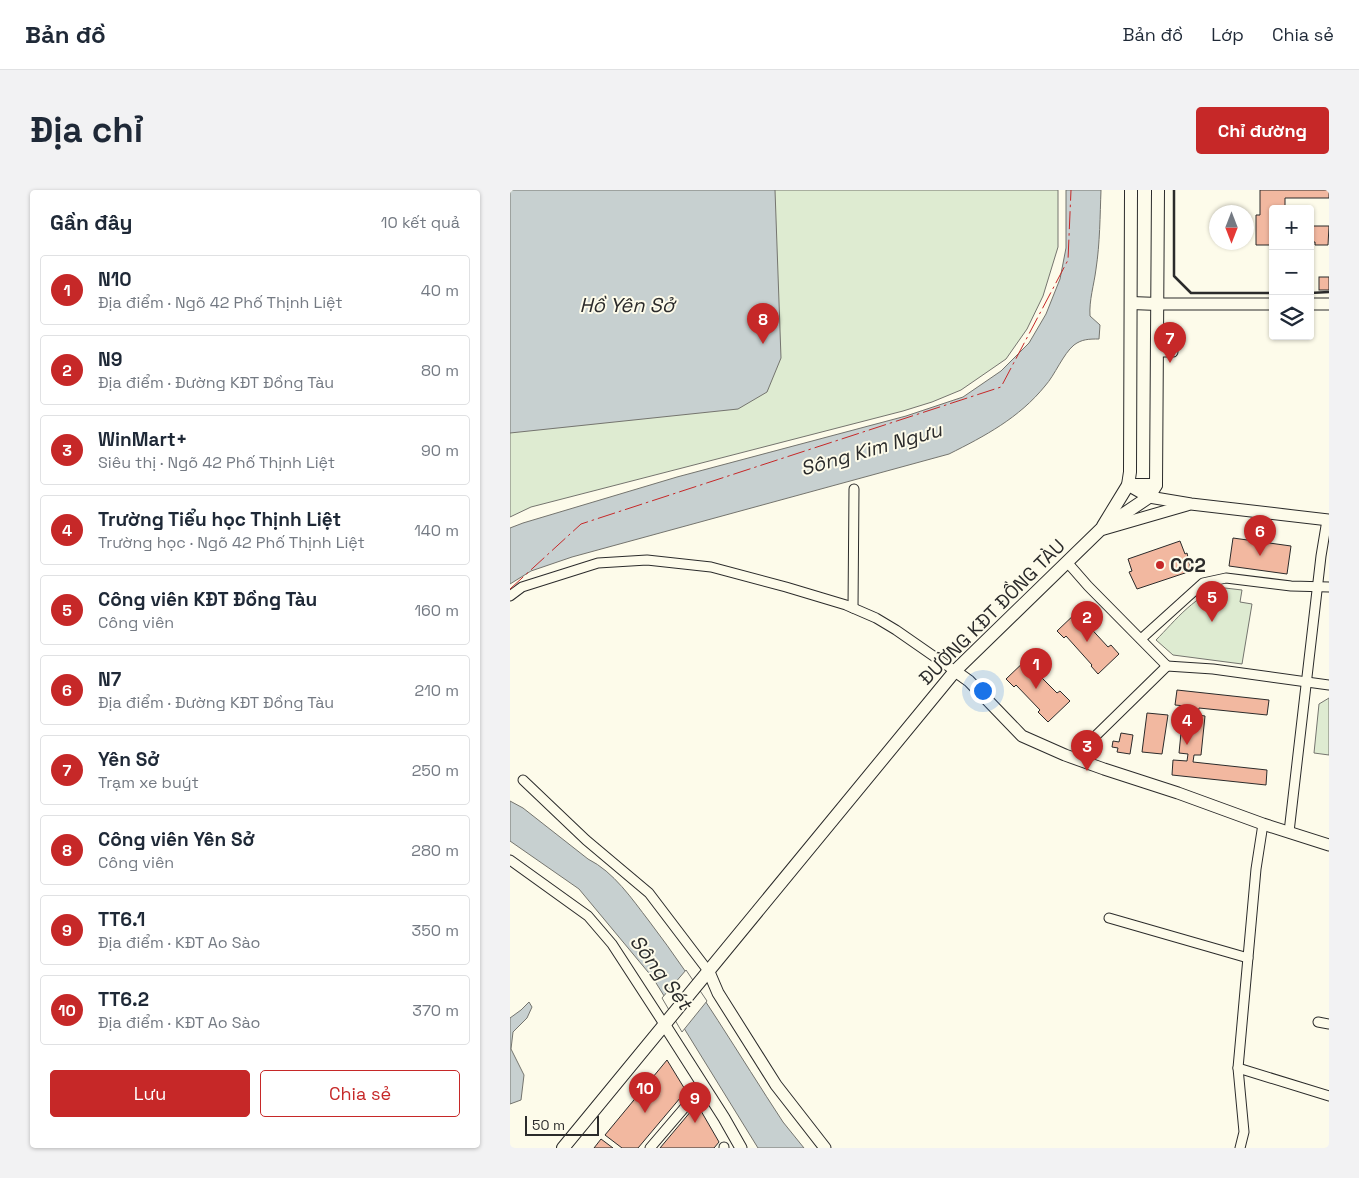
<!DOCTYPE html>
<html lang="vi">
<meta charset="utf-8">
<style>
body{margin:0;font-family:"Space Grotesk",sans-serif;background:#f2f2f3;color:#1f2937}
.controls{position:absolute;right:15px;top:15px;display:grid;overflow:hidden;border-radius:5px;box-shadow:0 1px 4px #0004}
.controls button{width:45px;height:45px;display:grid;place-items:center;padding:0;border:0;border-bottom:1px solid #e0e1e3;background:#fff;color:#1f2937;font:25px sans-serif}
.compass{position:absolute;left:699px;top:15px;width:45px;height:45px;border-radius:50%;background:#fff;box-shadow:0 1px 4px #0004;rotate:180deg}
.scale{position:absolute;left:15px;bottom:12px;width:74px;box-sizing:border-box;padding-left:5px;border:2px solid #2b2b2b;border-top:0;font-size:14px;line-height:18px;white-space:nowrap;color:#2b2b2b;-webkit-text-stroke:4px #fdfbea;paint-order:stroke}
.you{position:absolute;left:472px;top:500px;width:18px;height:18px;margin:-12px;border:4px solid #fff;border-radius:50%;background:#1a73e8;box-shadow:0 0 0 8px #1a73e833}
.badge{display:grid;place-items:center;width:32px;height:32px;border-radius:50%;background:#c62828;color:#fff;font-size:16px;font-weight:700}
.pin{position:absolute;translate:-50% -41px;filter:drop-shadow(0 1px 2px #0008)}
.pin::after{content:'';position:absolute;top:26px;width:18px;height:15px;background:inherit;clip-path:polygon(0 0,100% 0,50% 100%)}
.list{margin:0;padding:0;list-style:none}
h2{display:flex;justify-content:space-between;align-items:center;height:65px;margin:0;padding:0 20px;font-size:21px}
h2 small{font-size:16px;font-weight:400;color:#747a83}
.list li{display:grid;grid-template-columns:32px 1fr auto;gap:15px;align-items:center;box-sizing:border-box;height:70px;margin:0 10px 10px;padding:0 10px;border:1px solid #e0e1e3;border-radius:5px}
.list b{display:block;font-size:19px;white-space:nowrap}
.list p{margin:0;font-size:16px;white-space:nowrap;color:#747a83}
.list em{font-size:16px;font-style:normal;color:#747a83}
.actions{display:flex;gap:10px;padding:15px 20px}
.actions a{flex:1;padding:11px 0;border:1px solid #c62828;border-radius:5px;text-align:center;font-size:18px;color:#c62828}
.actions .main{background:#c62828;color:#fff}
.icon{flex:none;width:28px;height:28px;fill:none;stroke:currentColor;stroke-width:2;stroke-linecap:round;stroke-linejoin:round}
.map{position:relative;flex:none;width:819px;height:958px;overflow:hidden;border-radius:5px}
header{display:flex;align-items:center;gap:30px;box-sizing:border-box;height:70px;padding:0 25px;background:#fff;border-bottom:1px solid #e0e1e3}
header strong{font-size:24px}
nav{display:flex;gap:28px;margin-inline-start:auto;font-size:18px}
.intro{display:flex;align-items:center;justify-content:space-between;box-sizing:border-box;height:120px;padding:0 30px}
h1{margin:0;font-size:35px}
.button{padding:12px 22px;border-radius:5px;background:#c62828;color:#fff;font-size:18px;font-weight:700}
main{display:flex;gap:30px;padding:0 30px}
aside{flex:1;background:#fff;border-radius:5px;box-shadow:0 1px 4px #0004}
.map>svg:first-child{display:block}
.green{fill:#deebd1;stroke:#74746e}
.water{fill:#c7d0d0;stroke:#74746e}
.pier{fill:#fdfbea;stroke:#74746e}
.building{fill:#f2b8a0;stroke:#2b2b2b}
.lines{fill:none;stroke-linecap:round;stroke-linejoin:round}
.minor-casing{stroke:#2b2b2b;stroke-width:11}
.tertiary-casing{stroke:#2b2b2b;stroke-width:13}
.secondary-casing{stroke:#2b2b2b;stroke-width:14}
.minor{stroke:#fdfbea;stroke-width:9}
.tertiary{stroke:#fdfbea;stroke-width:11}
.secondary{stroke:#fdfbea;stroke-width:12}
.wall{stroke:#2b2b2b;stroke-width:2.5}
.power{stroke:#c62828;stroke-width:1;stroke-dasharray:18 4 2.5 4;stroke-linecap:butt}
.poi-dot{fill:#c62828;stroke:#fdfbea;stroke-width:2}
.labels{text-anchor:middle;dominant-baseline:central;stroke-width:4;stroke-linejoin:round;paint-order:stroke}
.poi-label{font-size:19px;font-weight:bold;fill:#2b2b2b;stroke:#fdfbea;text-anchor:start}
.street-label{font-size:19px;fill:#2b2b2b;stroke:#fdfbea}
.water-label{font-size:20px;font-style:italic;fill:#2b2b2b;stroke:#fdfbea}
</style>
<header>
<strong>Bản đồ</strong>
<nav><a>Bản đồ</a><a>Lớp</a><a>Chia sẻ</a></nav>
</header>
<div class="intro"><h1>Địa chỉ</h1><a class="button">Chỉ đường</a></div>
<main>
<aside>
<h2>Gần đây<small>10 kết quả</small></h2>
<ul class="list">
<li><span class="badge">1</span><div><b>N10</b><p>Địa điểm · Ngõ 42 Phố Thịnh Liệt</p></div><em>40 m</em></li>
<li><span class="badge">2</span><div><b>N9</b><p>Địa điểm · Đường KĐT Đồng Tàu</p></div><em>80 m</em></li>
<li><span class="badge">3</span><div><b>WinMart+</b><p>Siêu thị · Ngõ 42 Phố Thịnh Liệt</p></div><em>90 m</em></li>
<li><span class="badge">4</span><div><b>Trường Tiểu học Thịnh Liệt</b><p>Trường học · Ngõ 42 Phố Thịnh Liệt</p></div><em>140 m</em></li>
<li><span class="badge">5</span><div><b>Công viên KĐT Đồng Tàu</b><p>Công viên</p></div><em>160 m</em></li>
<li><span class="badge">6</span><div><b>N7</b><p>Địa điểm · Đường KĐT Đồng Tàu</p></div><em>210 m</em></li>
<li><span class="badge">7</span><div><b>Yên Sở</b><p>Trạm xe buýt</p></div><em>250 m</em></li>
<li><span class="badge">8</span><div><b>Công viên Yên Sở</b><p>Công viên</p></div><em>280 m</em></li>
<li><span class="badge">9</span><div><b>TT6.1</b><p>Địa điểm · KĐT Ao Sào</p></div><em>350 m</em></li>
<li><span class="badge">10</span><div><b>TT6.2</b><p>Địa điểm · KĐT Ao Sào</p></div><em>370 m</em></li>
</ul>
<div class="actions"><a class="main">Lưu</a><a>Chia sẻ</a></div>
</aside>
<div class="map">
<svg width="819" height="958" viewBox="0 0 819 958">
<rect width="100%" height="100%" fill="#fdfbea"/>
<!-- green -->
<g class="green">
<path d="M0 0H548V57L533 106 517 139 496 169 451 200 422 212 393 221 21 317 0 327Z"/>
<path d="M715 398 732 400 730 412 742 414 732 474 663 465 646 450C665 431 687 402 715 398Z"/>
<path d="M819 508V565L804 563 809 514Z"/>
</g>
<!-- water -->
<g class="water">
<path d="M0 0H265L271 168 257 202 228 219 0 243Z"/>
<path d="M556 0H591C590 26 590 53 586 79 584 95 579 110 580 126L590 135 589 149C579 149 572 149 564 155 553 164 545 185 535 196 509 228 475 246 439 264L62 367 21 381 0 394V338L13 333 167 287 396 226 453 207 491 181 519 153 536 124 550 89 556 58Z"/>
<path d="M0 611 13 618 78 669C104 682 122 709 139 731 188 795 229 865 273 932L294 958H248L143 788 69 699 0 651Z"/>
<path d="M19 812 22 817 17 828 3 842 1 859 14 885 11 910 0 914V828L11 820Z"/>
</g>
<!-- pier -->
<path class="pier" d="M176 780 197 811 172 842 152 808Z"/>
<!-- building -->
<g class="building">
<path d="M750 0H819V8H775V19H763V55H746V25H750Z"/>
<path d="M800 36H819L818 55H805V52H800Z"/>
<rect x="809" y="87" width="10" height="13"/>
<path d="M723 348 781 356 777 384 719 376Z"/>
<path d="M670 351 675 364 677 363 681 381 627 399 619 382 622 381 618 369Z"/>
<path d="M568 421 577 430 575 432 598 457 601 455 609 464 588 484 581 476 582 475 556 446 554 448 547 441Z"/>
<path d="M518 468 525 475 522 478 547 503 550 501 560 511 538 532 528 522 530 520 506 495 504 497 496 489Z"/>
<path d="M667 500 759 510 757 525 689 518 688 525 695 526 691 565H684L683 572 757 580 756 595 662 585 663 570 677 571 678 564 669 563 673 523 684 525 685 517 665 515Z"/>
<path d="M637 523 658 525 652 564 632 562Z"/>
<path d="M611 543 623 545 620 564 607 562 608 558 602 557 603 551 609 552Z"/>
<path d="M157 870 176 901 128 958H112L95 945Z"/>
<path d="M187 914 209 952 204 958H150Z"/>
<path d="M91 949 103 958H84Z"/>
</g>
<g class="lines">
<defs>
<g id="minor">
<path d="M648 162H663"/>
<path d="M557 372 578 396 657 476"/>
<path d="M0 406 12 397 88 373 137 370 201 377 276 397 336 415 366 428 386 440 445 481"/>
<path d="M343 418 344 299"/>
<path d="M631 449 693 393 716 388 781 396 819 397"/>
<path d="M657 476 703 479 819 495"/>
<path d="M563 568 657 476"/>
<path d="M13 590 76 650 139 703 199 782"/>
<path d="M779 642 811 366 817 330"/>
<path d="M0 670 78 726 102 754 154 834"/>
<path d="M599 728 738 768"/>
<path d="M808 832 819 834"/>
<path d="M728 878 819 906"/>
<path d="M140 958 193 896"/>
<path d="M214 958V957"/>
<path d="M730 958 734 942 728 878 746 679 753 634"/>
</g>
<g id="tertiary">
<path d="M648 114H763"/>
<path d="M800 114H819"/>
<path d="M618 295 639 307 681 314 819 330"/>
<path d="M594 339 677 315"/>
<path d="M445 481 459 491 512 546 555 565 594 579 668 603 753 634 819 655"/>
<path d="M199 782 208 803 266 895 315 958"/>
<path d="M154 834 214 928 231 958"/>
</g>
<g id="secondary">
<path d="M621 113 648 114"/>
<path d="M618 295H646"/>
<path d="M593 336 618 295 620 282 621 0"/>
<path d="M53 958 445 481 590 340 639 307 646 295 648 0"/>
</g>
</defs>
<!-- minor casing -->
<use href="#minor" class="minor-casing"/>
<!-- tertiary casing -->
<use href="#tertiary" class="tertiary-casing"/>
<!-- secondary casing -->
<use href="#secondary" class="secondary-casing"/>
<!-- minor -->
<use href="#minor" class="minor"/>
<!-- tertiary -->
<use href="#tertiary" class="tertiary"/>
<!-- secondary -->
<use href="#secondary" class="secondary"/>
<!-- wall -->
<g class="wall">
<path d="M664 0V86L681 103H763"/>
<path d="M800 103 819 102"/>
</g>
<!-- power -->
<path class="power" d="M0 399 71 334 491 197 558 70 561 0"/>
</g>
<!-- markers -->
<circle class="poi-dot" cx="650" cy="375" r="5"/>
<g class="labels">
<!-- poi labels -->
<g class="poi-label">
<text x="660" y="375">CC2</text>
</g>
<!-- street labels -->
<g class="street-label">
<text transform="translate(482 422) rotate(-45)">ĐƯỜNG KĐT ĐỒNG TÀU</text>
</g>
<!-- water labels -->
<g class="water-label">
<text x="117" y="115">Hồ Yên Sở</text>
<text transform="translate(361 259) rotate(-16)">Sông Kim Ngưu</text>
<text transform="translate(151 782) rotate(53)">Sông Sét</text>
</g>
</g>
</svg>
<div class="controls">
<button>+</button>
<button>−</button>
<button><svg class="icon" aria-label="layers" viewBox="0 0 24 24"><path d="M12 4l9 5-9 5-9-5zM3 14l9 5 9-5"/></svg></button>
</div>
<svg class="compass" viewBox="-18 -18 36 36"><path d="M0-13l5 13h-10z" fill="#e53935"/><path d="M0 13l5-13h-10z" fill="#747a83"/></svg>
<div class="scale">50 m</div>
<div class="you"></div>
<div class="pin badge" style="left:526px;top:499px">1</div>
<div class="pin badge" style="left:577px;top:452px">2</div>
<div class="pin badge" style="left:577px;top:581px">3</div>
<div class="pin badge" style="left:677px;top:555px">4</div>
<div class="pin badge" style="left:702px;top:432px">5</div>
<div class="pin badge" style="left:750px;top:366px">6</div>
<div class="pin badge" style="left:660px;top:173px">7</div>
<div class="pin badge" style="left:253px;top:154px">8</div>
<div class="pin badge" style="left:185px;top:933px">9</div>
<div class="pin badge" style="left:135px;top:923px">10</div>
</div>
</main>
